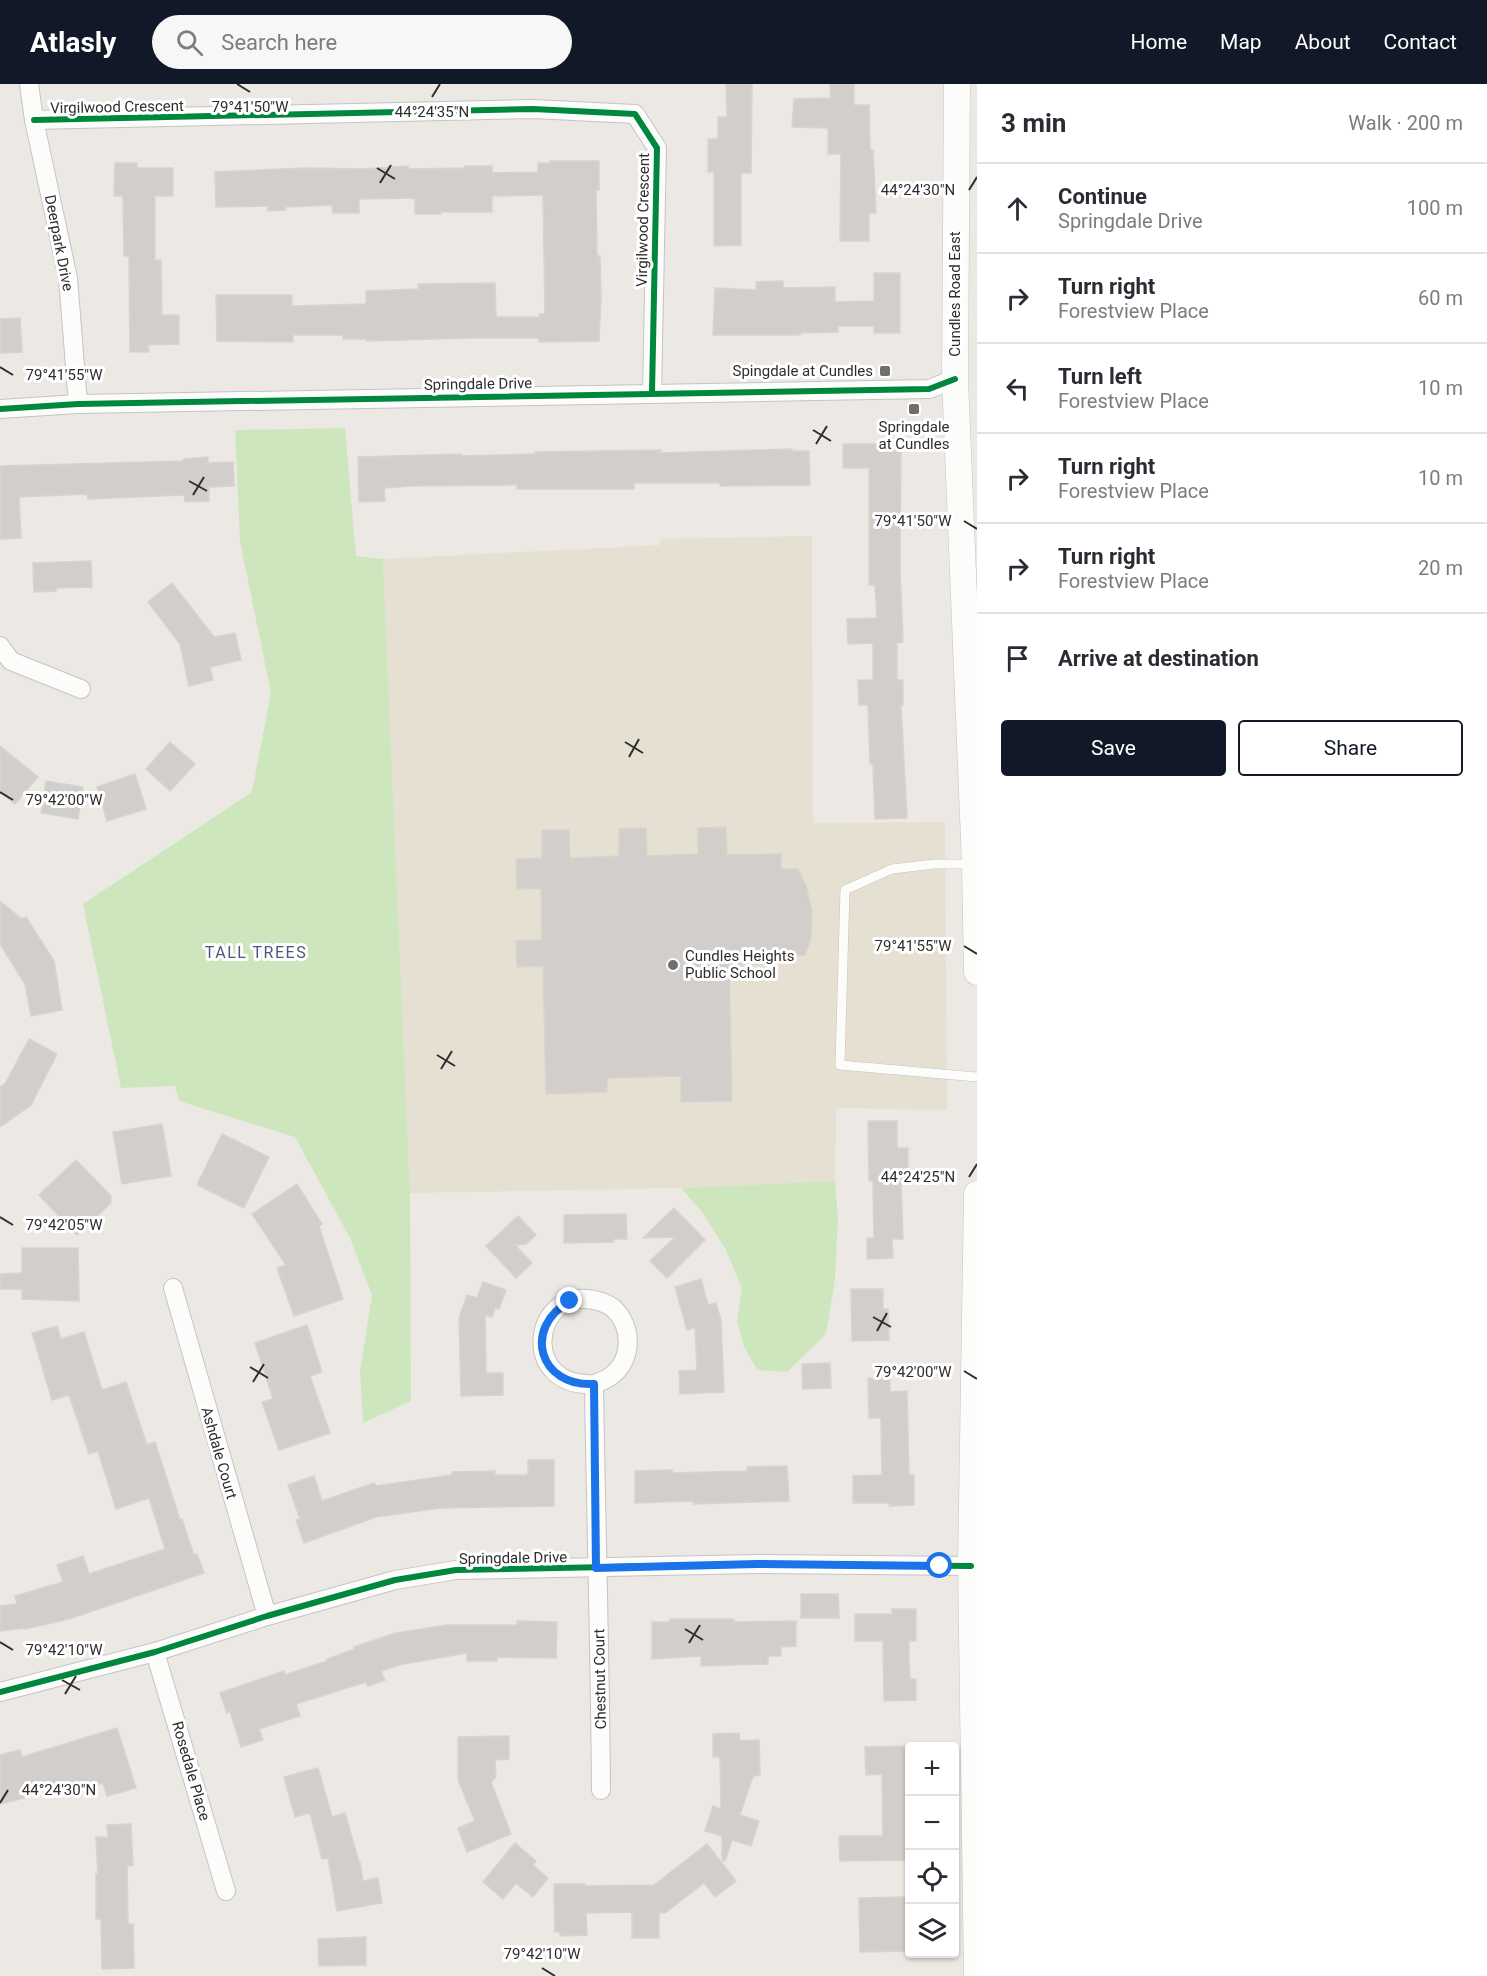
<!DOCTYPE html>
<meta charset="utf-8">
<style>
body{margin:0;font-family:Roboto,sans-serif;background:#f7f7f7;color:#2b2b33}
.controls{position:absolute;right:18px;bottom:18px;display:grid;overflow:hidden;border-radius:6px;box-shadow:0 2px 4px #0004}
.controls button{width:54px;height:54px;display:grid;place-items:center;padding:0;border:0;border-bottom:2px solid #e1e1e2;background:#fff;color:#2b2b33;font:30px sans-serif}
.stop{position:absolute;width:18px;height:18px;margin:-14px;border:4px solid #1a73e8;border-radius:50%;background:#fff}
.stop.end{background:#1a73e8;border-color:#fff;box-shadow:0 2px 6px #0008}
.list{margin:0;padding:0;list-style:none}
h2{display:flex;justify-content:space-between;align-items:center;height:78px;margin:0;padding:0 24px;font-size:26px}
h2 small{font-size:20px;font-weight:400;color:#7c7c81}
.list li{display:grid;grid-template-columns:39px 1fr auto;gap:18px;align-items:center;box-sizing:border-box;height:90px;padding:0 24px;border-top:2px solid #e1e1e2}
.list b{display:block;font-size:22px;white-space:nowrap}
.list p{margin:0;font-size:20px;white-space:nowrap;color:#7c7c81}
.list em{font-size:20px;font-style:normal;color:#7c7c81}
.actions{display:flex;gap:12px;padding:18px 24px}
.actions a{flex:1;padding:14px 0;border:2px solid #111827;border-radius:6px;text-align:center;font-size:21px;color:#111827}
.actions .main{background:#111827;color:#fff}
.icon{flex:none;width:33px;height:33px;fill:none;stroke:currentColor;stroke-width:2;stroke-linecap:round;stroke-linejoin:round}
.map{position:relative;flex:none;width:977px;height:1892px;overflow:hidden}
header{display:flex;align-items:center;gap:36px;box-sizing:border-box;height:84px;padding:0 30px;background:#111827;color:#fff}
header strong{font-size:28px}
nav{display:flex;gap:33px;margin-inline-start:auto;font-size:21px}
.search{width:420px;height:54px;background:#f7f7f7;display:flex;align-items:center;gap:15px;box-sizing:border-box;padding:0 21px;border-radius:33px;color:#7c7c81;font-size:22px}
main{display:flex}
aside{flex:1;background:#fff}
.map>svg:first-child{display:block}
.education{fill:#e6e0d3}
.green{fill:#cee6be}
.building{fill:#d1cecb;stroke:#d7d4d0;stroke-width:1.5}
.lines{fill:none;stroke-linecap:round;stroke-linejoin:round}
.lane-casing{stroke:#c5c4c5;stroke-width:10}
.street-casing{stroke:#c5c4c5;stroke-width:20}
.secondary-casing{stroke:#c5c4c5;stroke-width:27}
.lane{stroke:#fcfcfb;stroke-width:9}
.street{stroke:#fcfcfb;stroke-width:18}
.secondary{stroke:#fcfcfb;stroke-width:26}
.cycleway-casing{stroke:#fff;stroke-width:10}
.cycleway{stroke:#00873e;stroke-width:6}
.route{stroke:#1a73e8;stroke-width:8}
.ticks{fill:none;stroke:#2e2e2e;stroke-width:2}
.poi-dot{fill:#706f6e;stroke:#fff;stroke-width:2}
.labels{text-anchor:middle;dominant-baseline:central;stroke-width:6;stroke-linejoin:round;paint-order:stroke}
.street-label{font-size:15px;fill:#2e2e2e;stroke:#fff}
.poi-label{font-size:15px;fill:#2e2e2e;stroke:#fff;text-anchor:end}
.neighbourhood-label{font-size:16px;letter-spacing:1.5px;fill:#4d5680;stroke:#fff}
.ticks-label{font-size:15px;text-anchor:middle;fill:#2e2e2e;stroke:#fff;stroke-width:6;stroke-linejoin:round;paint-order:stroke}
</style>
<header>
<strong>Atlasly</strong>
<div class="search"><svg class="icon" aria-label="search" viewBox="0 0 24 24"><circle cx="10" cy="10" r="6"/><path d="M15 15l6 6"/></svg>Search here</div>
<nav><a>Home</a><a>Map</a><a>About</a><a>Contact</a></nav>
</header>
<main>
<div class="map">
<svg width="977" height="1892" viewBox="0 0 977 1892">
<rect width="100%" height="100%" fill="#ece8e4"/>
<!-- education -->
<path class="education" d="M812 452 813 739 945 738 947 1026 836 1024 835 1097 681 1104 410 1109 383 475 660 461 661 455Z"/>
<!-- green -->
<g class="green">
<path d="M345 344 356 472 383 475 410 1109 411 1317 363 1339 360 1287 372 1211 350 1154 295 1053 179 1017 175 1002 121 1004 83 820 252 708 271 609 240 457 235 346Z"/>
<path d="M835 1097 838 1135 835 1195 826 1250 787 1288 757 1286 744 1262 737 1238 742 1204 725 1164 702 1128 681 1104Z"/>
</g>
<!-- building -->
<g class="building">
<path d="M726 0H752L751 89H741V161L714 162V88H708V55H718V33H727Z"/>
<path d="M830 0H854V21H869L870 66H873L876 129H869V157H840L841 70H828V44L792 43 794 15 831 14Z"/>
<path d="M550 77H599V106H596L597 172H600L601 214 599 257 539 258V254H469L367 257V255H343V251H293V258L217 257 216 211H292V222L366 220V207L418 205V200L495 199 496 233H539V230H545L543 111 492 112V128H441V130H415V114L359 115V129H333L332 121 285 123V126L268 127V122L216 123 215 88 307 84 364 85 408 82V85L465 84V82H492V89L538 88V79H550Z"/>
<path d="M115 79H137V84H173V112H155V176H161L162 231H179V260L148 261 149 268H130L129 172H124L123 112H114Z"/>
<path d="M874 189H900V249H874V242H838V248L800 249V251H713L715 204 756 206V198L783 197V204L835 203V218L874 217Z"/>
<path d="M20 234 22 268 0 269V235Z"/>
<path d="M879 355H901L900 486 903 558 897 559V596H903V621H901L907 734 875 735 873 680H870L868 621H859L858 596H873V559L848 560 847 535 877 534 875 501H869V384H843V360H879Z"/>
<path d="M792 365 791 367H809L810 401 720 402V399H634V405H517V401L410 402 384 404 385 417 359 418 358 373 461 370V372L535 370V368L661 366V369Z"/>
<path d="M208 373V379L233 378 234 402 209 403V417L185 418 184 411 88 415 87 410 19 413 21 454 0 455V382L183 377V375Z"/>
<path d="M91 477 92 503 56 504V507L34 508 33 479Z"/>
<path d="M172 499 214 553 235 549 241 576 210 583 213 596 189 602 180 560 148 518Z"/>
<path d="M170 658 195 680 170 707 146 685Z"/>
<path d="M0 662 38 693 15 720 0 708Z"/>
<path d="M135 690 146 725 107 737 97 703Z"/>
<path d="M46 697 83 703 78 735 41 729Z"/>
<path d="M726 743 727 771 781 770V785H798L807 804 812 828 811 854 805 871 761 873V880L729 881 732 1017 681 1018V992L607 994V1008L546 1010 543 882 517 883 516 857 542 856 541 804 517 805 516 775 542 774V746H569L570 774 619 772V745L646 744 647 772 698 770V744Z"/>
<path d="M0 817 22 835 26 833 54 877 62 926 31 932 25 900 0 860Z"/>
<path d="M29 955 57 970 31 1021 0 1043V1003L5 1000Z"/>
<path d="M868 1037H897V1064H908V1096H901L903 1155H892L893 1174 867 1175V1154H874L873 1097H869Z"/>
<path d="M162 1040 171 1092 122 1100 113 1048Z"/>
<path d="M222 1050 269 1073 244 1124 197 1101Z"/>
<path d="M76 1076 111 1112V1119L77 1151 39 1111Z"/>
<path d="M297 1100 322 1140 319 1142 343 1215 294 1232 277 1184 286 1181 252 1130Z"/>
<path d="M674 1124 705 1156 667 1194 650 1177 675 1153 643 1154Z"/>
<path d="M626 1130 627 1155H614V1158L564 1159V1131Z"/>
<path d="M518 1132 536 1151 526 1160 515 1161 532 1179 516 1194 486 1162Z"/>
<path d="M22 1164H78L79 1217 22 1215V1205H0V1190L22 1189Z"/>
<path d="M701 1195 708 1221 716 1219 721 1236 724 1308 680 1310 679 1287 697 1286 695 1243 687 1246 675 1203Z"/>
<path d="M483 1198 506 1206 499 1225 495 1224 492 1233 485 1231 486 1289H503V1311L461 1312 459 1234 467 1211 477 1214Z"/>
<path d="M851 1205H883V1225H888L889 1256 852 1257Z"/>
<path d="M307 1241 322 1288 310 1292 330 1349 279 1366 262 1318 273 1315 255 1259Z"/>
<path d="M57 1242 61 1255 84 1248 102 1306 126 1298 147 1361 155 1358 180 1436 182 1435 194 1471 197 1470 204 1489 69 1535 25 1545V1544L0 1547V1522L17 1520 15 1512 63 1498 57 1481 83 1472 89 1490 165 1465 149 1414 116 1425 98 1367 89 1370 69 1311 52 1316 32 1249Z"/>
<path d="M830 1279 831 1304 803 1305 802 1280Z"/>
<path d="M868 1294H890V1308L907 1307 909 1391H914V1421L889 1422 890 1419H853V1392L882 1391 881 1334H869Z"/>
<path d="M528 1376H554V1422L440 1424 376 1433 304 1459 296 1436 300 1435 288 1401 314 1392 322 1417 374 1399 376 1402 452 1391V1388L495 1387V1391H528Z"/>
<path d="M787 1382 789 1417 693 1420V1417L635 1419V1387L672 1386V1389L747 1387V1383Z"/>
<path d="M801 1510H838L839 1534H801Z"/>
<path d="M892 1525H916V1557H909V1576L910 1595H916V1616L884 1617 883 1557H855V1530H892Z"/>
<path d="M670 1535H734V1538L796 1537V1562L781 1563V1572H768V1580L701 1582V1572L652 1575V1538H670Z"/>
<path d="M517 1537 557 1538 556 1574 497 1573V1577H467V1569L403 1580 381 1587 385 1596 368 1602 366 1598 296 1620 300 1632 259 1645 263 1656 241 1663 230 1627 227 1629 220 1609 284 1587 285 1591 327 1577V1575L355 1565 354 1563 396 1549 448 1541H517Z"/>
<path d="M117 1644 136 1704 107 1712 103 1699 74 1707 71 1697 24 1710 25 1714 0 1720V1671L20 1666 22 1673Z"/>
<path d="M739 1649 740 1657 759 1656 760 1691 753 1692 740 1731 759 1737 751 1762 732 1756 725 1777 722 1776V1752L705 1747 713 1722 721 1725 720 1673H713V1650Z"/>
<path d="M509 1652V1675L495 1676 496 1693 491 1698 511 1750 467 1768 458 1744 475 1737 458 1696V1653Z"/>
<path d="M909 1662V1776L840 1777 839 1752H883L882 1690 866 1691 865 1663Z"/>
<path d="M318 1684 332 1733 345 1729 359 1778H360L363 1797 378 1794 382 1819 337 1827 328 1774 322 1775 310 1729 295 1733 284 1693Z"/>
<path d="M131 1740 133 1781 127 1782 128 1840H133L134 1884 102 1885 101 1835H96V1790H98L96 1753H108L107 1741Z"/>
<path d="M515 1759 536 1777 533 1781 548 1794 533 1813 516 1799 503 1815 483 1798Z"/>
<path d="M707 1760 736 1797 715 1813 704 1799 665 1829H659V1854H632V1828L586 1829 587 1851 560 1852V1848H555L554 1800H585L586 1802 654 1801Z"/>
<path d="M909 1813V1867L860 1868 859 1814Z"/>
<path d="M366 1853V1881L319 1882 318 1855Z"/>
</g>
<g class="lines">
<defs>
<path id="lane" d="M973 780H935L892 785 845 806 840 981 977 993"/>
<g id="street">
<path d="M29 0 34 36 68 194 78 320"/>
<path d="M34 36 533 25 635 30 657 64 652 309"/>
<path d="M0 325 78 320 929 305 955 295"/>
<path d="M0 562 11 577 81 605"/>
<path d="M173 1204 267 1532"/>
<path d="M594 1300C600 1298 606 1296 611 1292 633 1276 633 1242 613 1224 605 1218 597 1216 587 1215 532 1210 521 1304 594 1300 596 1435 600 1571 601 1706"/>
<path d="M155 1568 226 1807"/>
<path d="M0 1608 155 1568 267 1532 395 1496 456 1486 757 1480 971 1482"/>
</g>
<g id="secondary">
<path d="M957 0 955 295 975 780 977 888"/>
<path d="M977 1892 971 1482 977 1110"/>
</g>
</defs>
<!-- lane casing -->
<use href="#lane" class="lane-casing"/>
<!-- street casing -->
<use href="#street" class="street-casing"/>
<!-- secondary casing -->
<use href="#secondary" class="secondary-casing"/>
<!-- lane -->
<use href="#lane" class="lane"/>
<!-- street -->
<use href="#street" class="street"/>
<!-- secondary -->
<use href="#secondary" class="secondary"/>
<defs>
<g id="cycleway">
<path d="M34 36 533 25 635 30 657 64 652 309"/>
<path d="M0 325 78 320 929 305 955 295"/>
<path d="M0 1608 155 1568 267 1532 395 1496 456 1486 757 1480 971 1482"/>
</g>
</defs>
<!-- cycleway casing -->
<use href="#cycleway" class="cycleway-casing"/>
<!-- cycleway -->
<use href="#cycleway" class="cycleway"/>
</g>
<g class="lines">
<!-- route -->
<path class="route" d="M570 1217C522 1244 539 1303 594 1300L596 1484 757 1480 940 1482"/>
</g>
<!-- ticks -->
<path class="ticks" d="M237 0 250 8M432 13 440 0M377 84 395 95M380 99 391 81M969 106 977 93M0 283 13 291M813 346 831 357M816 360 827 342M189 397 207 407M193 411 204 393M964 437 977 445M625 658 643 669M629 673 639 655M0 708 13 716M964 862 977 870M437 971 455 982M441 985 452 967M969 1093 977 1080M0 1133 13 1141M873 1233 891 1243M877 1247 887 1229M250 1283 268 1294M964 1287 977 1295M253 1298 264 1280M685 1545 703 1556M0 1558 13 1566M689 1559 700 1541M62 1596 80 1606M65 1610 76 1592M0 1719 8 1706M542 1884 555 1892"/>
<!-- markers -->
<g class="poi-dot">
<rect x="879" y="281" width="12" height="12" rx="3"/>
<rect x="908" y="319" width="12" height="12" rx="3"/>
<circle cx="673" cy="881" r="6"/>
</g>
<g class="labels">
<!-- street labels -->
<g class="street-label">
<text transform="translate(117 23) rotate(-1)">Virgilwood Crescent</text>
<text transform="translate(643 136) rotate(-89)">Virgilwood Crescent</text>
<text transform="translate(59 159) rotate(79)">Deerpark Drive</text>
<text transform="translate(955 210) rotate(-90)">Cundles Road East</text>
<text transform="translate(478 300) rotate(-1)">Springdale Drive</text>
<text transform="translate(219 1369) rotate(74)">Ashdale Court</text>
<text transform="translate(513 1474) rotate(-1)">Springdale Drive</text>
<text transform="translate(600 1595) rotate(-91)">Chestnut Court</text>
<text transform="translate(191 1687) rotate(74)">Rosedale Place</text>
</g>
<!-- poi labels -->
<g class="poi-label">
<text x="873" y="287">Spingdale at Cundles</text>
<text x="914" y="343" text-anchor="middle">Springdale<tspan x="914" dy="17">at Cundles</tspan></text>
<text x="685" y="872" text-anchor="start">Cundles Heights<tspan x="685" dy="17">Public School</tspan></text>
</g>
<!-- neighbourhood labels -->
<g class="neighbourhood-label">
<text x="256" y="868">TALL TREES</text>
</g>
</g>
<g class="ticks-label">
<text x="250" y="28">79°41'50"W</text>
<text x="432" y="33">44°24'35"N</text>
<text x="918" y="111">44°24'30"N</text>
<text x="64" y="296">79°41'55"W</text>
<text x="913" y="442">79°41'50"W</text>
<text x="64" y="721">79°42'00"W</text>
<text x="913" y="867">79°41'55"W</text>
<text x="918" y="1098">44°24'25"N</text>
<text x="64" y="1146">79°42'05"W</text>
<text x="913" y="1293">79°42'00"W</text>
<text x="64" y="1571">79°42'10"W</text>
<text x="59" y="1711">44°24'30"N</text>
<text x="542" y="1875">79°42'10"W</text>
</g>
</svg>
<div class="controls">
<button>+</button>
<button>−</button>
<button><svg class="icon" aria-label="locate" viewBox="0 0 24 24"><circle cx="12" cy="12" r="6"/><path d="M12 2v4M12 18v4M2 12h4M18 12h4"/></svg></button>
<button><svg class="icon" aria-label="layers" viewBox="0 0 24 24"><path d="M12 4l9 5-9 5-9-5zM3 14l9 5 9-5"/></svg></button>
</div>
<div class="stop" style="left:940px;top:1482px"></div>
<div class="stop end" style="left:570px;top:1217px"></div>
</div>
<aside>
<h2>3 min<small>Walk · 200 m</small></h2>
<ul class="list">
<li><svg class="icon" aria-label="ahead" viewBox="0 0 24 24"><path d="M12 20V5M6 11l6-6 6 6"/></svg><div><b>Continue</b><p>Springdale Drive</p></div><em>100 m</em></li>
<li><svg class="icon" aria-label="right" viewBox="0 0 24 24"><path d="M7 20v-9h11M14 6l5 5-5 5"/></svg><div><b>Turn right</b><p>Forestview Place</p></div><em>60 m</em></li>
<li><svg class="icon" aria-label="left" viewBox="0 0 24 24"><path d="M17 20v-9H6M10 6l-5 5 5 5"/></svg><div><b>Turn left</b><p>Forestview Place</p></div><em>10 m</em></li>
<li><svg class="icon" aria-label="right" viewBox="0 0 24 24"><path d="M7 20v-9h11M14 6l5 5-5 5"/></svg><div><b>Turn right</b><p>Forestview Place</p></div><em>10 m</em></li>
<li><svg class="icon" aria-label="right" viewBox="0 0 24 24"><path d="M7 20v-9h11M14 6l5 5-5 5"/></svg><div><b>Turn right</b><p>Forestview Place</p></div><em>20 m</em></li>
<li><svg class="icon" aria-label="arrive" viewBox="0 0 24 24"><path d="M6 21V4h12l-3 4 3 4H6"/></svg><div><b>Arrive at destination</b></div></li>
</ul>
<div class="actions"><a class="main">Save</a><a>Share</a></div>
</aside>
</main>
